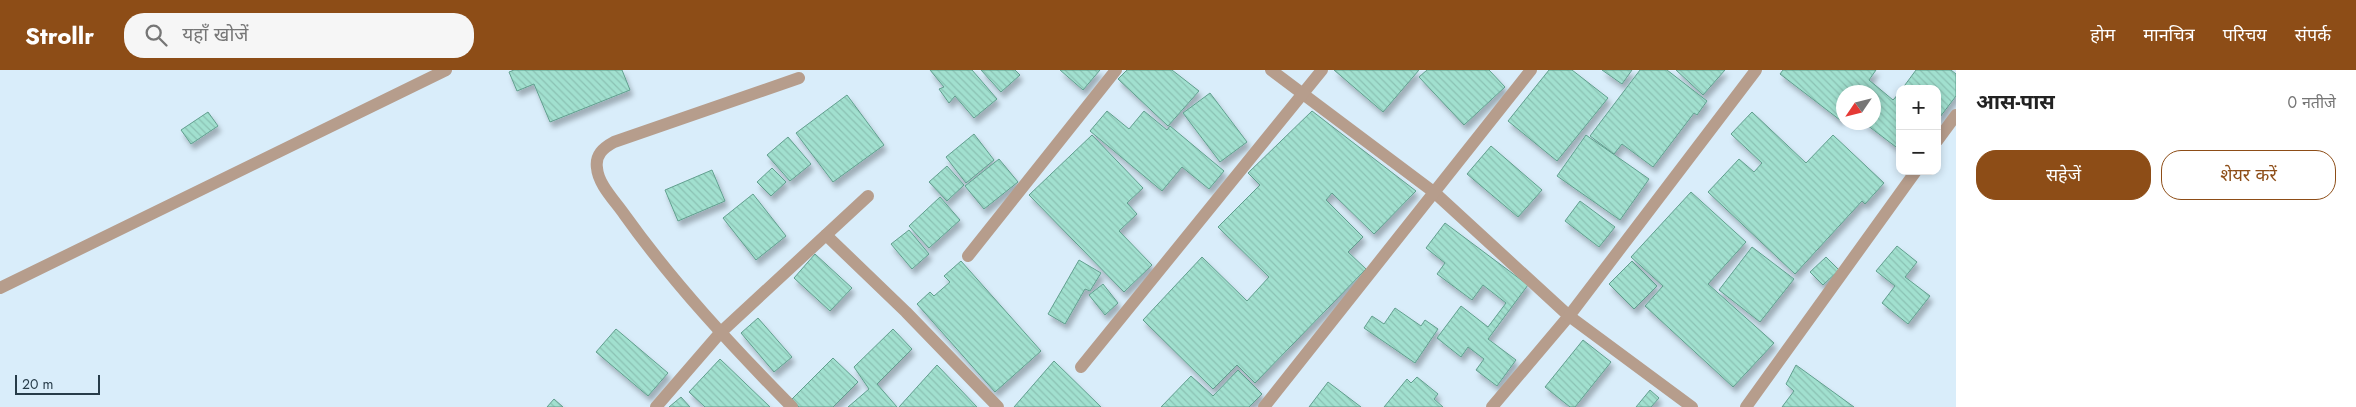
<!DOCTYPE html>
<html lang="hi">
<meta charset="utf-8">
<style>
body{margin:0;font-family:Jost,"Noto Sans Devanagari",sans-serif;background:#f6f6f6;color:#222}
.controls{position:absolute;right:15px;top:15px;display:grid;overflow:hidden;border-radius:10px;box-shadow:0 2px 8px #0003}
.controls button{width:45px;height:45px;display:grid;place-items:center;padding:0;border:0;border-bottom:1px solid #e0e0e0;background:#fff;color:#222;font:25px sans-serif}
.compass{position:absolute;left:1836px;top:15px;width:45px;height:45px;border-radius:50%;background:#fff;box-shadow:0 2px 8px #0003;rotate:235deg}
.scale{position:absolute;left:15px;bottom:12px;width:85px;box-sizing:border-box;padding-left:5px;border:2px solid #273c49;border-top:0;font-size:14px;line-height:18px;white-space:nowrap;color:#273c49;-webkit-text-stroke:4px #d9edfa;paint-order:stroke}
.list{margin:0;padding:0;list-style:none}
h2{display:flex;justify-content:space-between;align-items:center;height:65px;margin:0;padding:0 20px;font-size:21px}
h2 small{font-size:16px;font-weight:400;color:#767676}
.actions{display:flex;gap:10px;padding:15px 20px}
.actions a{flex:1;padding:11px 0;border:1px solid #8d4d17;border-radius:20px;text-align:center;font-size:18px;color:#8d4d17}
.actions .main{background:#8d4d17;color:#fff}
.icon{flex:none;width:28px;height:28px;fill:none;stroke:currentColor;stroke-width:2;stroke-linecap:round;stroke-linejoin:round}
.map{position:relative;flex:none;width:1956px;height:337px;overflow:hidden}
header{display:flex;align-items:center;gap:30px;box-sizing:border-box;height:70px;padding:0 25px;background:#8d4d17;color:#fff}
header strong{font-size:24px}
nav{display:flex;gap:28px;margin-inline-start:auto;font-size:18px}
.search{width:350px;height:45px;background:#f6f6f6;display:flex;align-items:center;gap:12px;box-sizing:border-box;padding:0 18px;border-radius:20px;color:#767676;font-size:19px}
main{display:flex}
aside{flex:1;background:#fff}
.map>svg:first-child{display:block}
.building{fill:url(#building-back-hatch);stroke:#619f8e;filter:url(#shadow)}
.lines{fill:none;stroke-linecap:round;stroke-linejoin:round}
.street{stroke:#b69d8c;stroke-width:12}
</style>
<header>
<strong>Strollr</strong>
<div class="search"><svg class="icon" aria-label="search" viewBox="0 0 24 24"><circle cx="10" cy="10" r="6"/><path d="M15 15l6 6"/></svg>यहाँ खोजें</div>
<nav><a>होम</a><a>मानचित्र</a><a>परिचय</a><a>संपर्क</a></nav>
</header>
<main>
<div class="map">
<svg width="1956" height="337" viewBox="0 0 1956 337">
<defs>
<pattern id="building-back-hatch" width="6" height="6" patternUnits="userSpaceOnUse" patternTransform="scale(1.25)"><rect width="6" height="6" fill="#a1e0cf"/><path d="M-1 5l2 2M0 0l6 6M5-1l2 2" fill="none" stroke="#8bc1b3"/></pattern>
<filter id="shadow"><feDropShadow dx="3" dy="5.5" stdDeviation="2.5" flood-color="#0004"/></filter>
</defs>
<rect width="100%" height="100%" fill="#d9edfa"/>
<!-- building -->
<g class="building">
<path d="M514 0H622L630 20 550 52 534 14 517 21 509 2Z"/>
<path d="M930 0H972L997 29 974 48 955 26 949 33 939 19 944 17Z"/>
<path d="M981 0H1015L1020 5 1001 22Z"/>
<path d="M1060 0H1100L1083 20Z"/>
<path d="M1127 0H1172L1199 21 1168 56 1118 9Z"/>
<path d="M1334 0H1419L1383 42Z"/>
<path d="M1427 0H1489L1505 17 1464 55 1419 7Z"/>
<path d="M1549 0H1572L1608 28 1557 91 1508 51Z"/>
<path d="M1602 0H1632L1622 14Z"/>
<path d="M1640 0H1667L1707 31 1697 45 1694 43 1653 97 1622 74 1614 84 1590 66Z"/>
<path d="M1676 0H1725L1703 25Z"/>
<path d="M1783 0H1876L1869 10 1893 30 1900 22V80L1863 52H1874V22H1844V45L1840 50 1780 4Z"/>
<path d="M1916 0H1951L1956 4V26L1937 51V19H1902Z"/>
<path d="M1210 23 1247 72 1220 92 1183 43Z"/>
<path d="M847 25 884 75 833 112 796 63Z"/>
<path d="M1107 41 1129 59 1144 41 1167 60 1170 56 1224 101 1209 119 1182 97 1162 121 1090 61Z"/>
<path d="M1312 41 1416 121 1374 164 1332 123 1326 130 1363 167 1348 182 1366 199 1255 313 1237 295 1213 319 1143 250 1202 187 1247 231 1269 207 1218 157 1260 115 1248 103Z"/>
<path d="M208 42 218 56 191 74 181 60Z"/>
<path d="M1752 42 1806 93 1833 65 1884 113 1865 134 1862 131 1795 204 1708 122 1739 89 1754 102 1762 93 1731 64Z"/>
<path d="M974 64 994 90 966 113 946 87Z"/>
<path d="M1092 65 1143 118 1127 133 1137 144 1119 161 1152 195 1124 222 1029 125Z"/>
<path d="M1586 65 1649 109 1620 150 1557 106Z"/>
<path d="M788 67 811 94 790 111 767 85Z"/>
<path d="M1491 76 1542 120 1518 147 1467 104Z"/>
<path d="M999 89 1018 112 984 139 965 116Z"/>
<path d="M947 96 964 115 947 131 929 112Z"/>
<path d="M772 98 786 112 771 126 757 112Z"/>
<path d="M712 100 725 131 678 151 665 120Z"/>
<path d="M1691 122 1746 172 1708 214 1774 273 1733 317 1645 236 1663 216 1631 187Z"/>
<path d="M753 124 786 166 756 190 723 148Z"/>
<path d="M940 127 960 150 929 178 909 156Z"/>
<path d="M1580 131 1615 157 1599 177 1565 151Z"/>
<path d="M1445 153 1528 215 1488 269 1516 290 1497 316 1476 300 1484 289 1468 277 1461 287 1437 268 1461 236 1488 257 1506 233 1483 215 1472 230 1437 204 1445 193 1426 178Z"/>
<path d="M909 160 929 184 912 199 891 174Z"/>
<path d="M1897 176 1917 192 1905 207 1930 226 1908 254 1882 233 1895 216 1876 201Z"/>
<path d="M1752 177 1794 209 1760 252 1719 220Z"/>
<path d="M815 184 852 218 830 241 794 208Z"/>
<path d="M1826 187 1839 200 1823 215 1810 202Z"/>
<path d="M1079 190 1101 203 1090 221 1085 219 1065 254 1048 244Z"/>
<path d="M961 191 1041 281 995 322 917 234 930 222 934 226 950 212 944 206Z"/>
<path d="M1632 191 1657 216 1634 239 1609 214Z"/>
<path d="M1103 214 1118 233 1105 245 1089 225Z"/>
<path d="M1395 238 1421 256 1425 250 1438 259 1415 293 1364 258 1372 246 1384 254Z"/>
<path d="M758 248 792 287 774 302 741 263Z"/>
<path d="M616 259 668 303 648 326 596 282Z"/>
<path d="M893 259 912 279 877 314 897 337H848L869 319 854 297Z"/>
<path d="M1583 270 1611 292 1575 337H1570L1545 317Z"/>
<path d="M833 288 858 312 833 337H799L792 329Z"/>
<path d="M720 289 770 337H705L689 322Z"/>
<path d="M1054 291 1101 337H1014Z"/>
<path d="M937 295 977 337H899Z"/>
<path d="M1796 295 1854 337H1782L1794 321 1786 314Z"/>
<path d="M1238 300 1262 324 1249 337H1161L1191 306 1213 326Z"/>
<path d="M1417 307 1438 324 1434 329 1443 337H1384L1407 309 1411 313Z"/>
<path d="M1328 312 1361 337H1309Z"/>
<path d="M1650 320 1659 328 1651 337H1636Z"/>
<path d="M681 327 690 337H669Z"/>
<path d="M554 329 563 337H547Z"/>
</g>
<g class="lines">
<!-- street -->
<g class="street">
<path d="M1271 0 1435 123 1569 246 1492 337"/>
<path d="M1937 71 1956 45"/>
<path d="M826 165 906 242 998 337"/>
<path d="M968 186 1116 0"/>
<path d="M0 218 446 0"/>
<path d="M1081 297 1322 0"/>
<path d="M656 337 720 263 868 126"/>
<path d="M792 337C732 276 674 214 624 144 615 131 598 114 597 98 595 85 603 78 614 72L799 8"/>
<path d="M1264 337 1531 0"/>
<path d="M1692 337 1569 246 1756 0"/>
<path d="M1746 337 1916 101"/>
</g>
</g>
</svg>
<div class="controls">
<button>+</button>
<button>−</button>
</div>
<svg class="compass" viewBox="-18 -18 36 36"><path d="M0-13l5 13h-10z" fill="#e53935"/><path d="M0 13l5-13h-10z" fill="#767676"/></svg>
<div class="scale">20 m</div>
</div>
<aside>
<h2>आस-पास<small>0 नतीजे</small></h2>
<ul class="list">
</ul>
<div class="actions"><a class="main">सहेजें</a><a>शेयर करें</a></div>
</aside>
</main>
